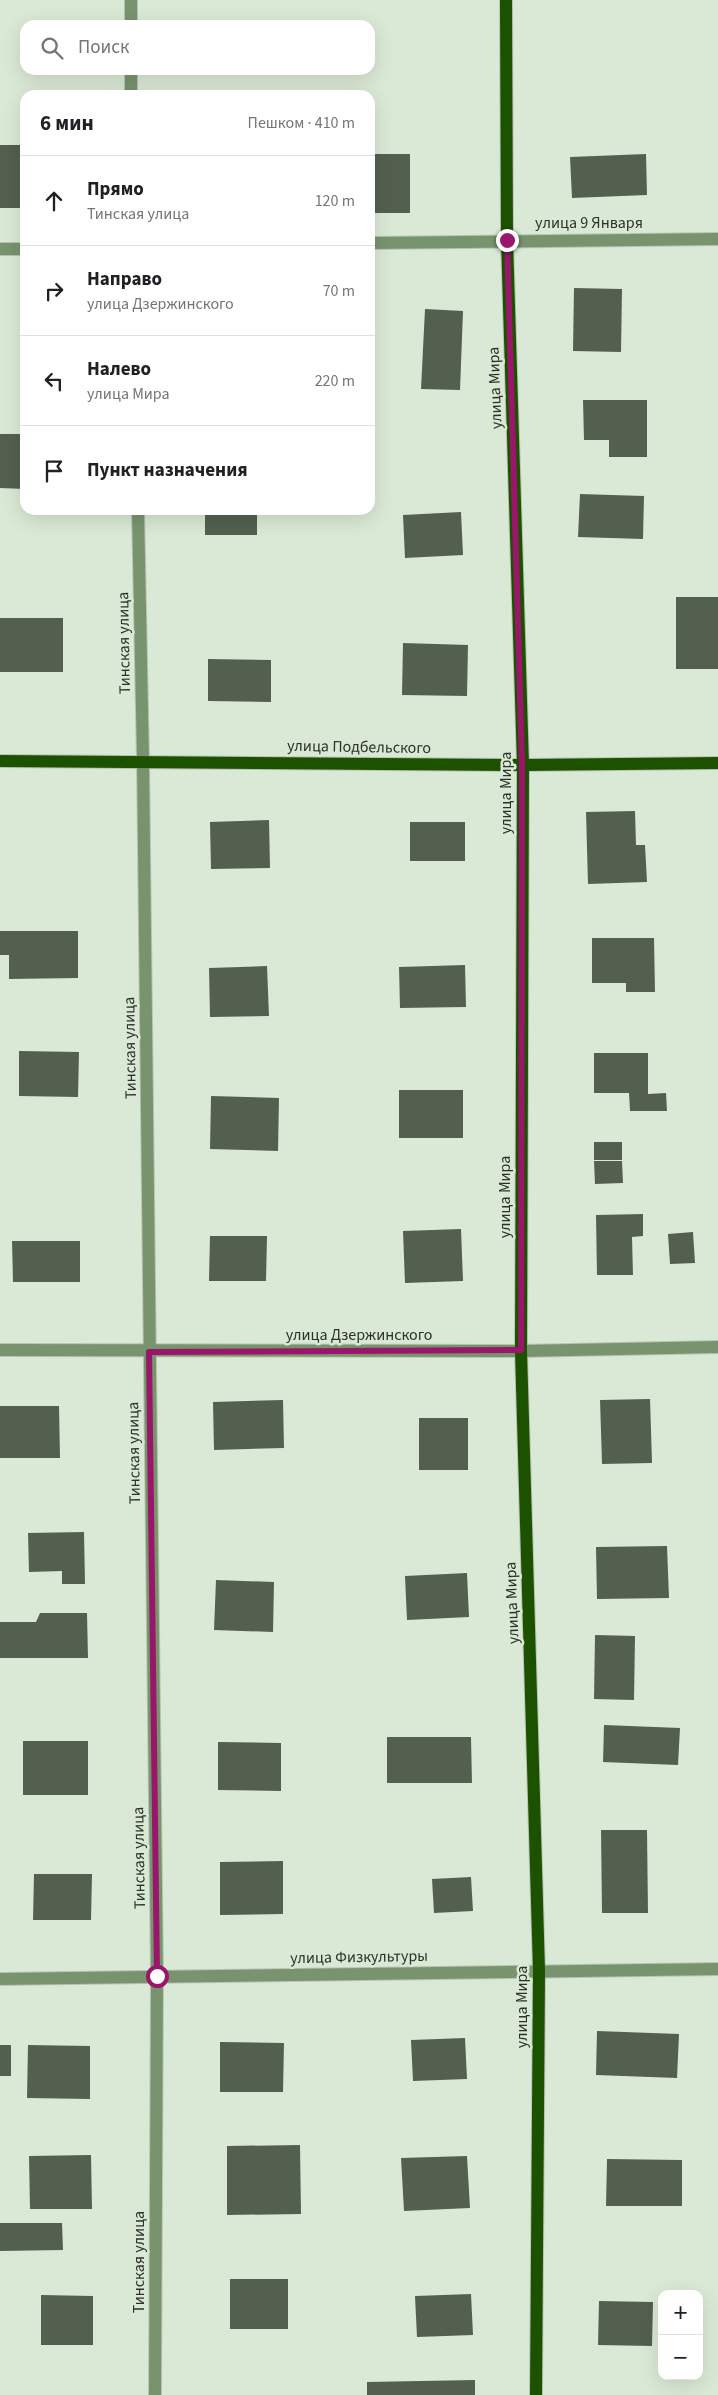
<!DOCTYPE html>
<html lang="ru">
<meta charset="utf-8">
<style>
body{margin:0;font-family:"Source Sans 3",sans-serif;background:#f2f2f2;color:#202124}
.controls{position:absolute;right:15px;bottom:15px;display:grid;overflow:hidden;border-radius:10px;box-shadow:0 5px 20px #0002}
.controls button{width:45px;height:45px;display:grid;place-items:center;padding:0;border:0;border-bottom:1px solid #e0e0e0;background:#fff;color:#202124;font:25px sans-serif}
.stop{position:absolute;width:15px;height:15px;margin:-11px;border:4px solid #9a166a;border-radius:50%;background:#fff}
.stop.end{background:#9a166a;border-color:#fff;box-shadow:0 1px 5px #0008}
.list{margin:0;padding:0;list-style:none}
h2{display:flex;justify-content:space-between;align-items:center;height:65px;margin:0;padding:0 20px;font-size:21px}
h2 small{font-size:16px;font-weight:400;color:#757577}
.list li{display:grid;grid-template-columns:32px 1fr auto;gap:15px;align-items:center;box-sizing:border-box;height:90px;padding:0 20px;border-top:1px solid #e0e0e0}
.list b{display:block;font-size:19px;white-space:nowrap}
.list p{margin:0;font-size:16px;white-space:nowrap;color:#757577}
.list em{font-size:16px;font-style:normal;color:#757577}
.icon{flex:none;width:28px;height:28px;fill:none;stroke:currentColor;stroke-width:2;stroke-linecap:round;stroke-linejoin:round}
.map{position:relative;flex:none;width:718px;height:2395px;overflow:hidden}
.search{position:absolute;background:#fff;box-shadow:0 5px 20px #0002;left:20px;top:20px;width:355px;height:55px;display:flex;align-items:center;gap:12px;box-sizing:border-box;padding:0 18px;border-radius:15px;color:#757577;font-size:19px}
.panel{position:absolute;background:#fff;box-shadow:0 5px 20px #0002;left:20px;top:90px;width:355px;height:425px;border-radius:15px}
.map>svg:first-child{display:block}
.building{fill:#53604f}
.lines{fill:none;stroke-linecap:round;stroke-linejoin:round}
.minor-casing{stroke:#b7c4b3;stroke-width:14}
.major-casing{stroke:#b7c4b3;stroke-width:14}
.minor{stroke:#78946e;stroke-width:12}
.major{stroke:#1c5100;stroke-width:12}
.route{stroke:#9a166a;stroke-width:6}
.labels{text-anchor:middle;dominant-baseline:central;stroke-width:5;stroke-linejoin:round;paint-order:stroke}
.street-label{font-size:16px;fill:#2c322a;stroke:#dae9d5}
</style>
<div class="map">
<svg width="718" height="2395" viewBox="0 0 718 2395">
<rect width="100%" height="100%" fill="#dae9d5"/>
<!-- building -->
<g class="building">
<rect x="0" y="145" width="25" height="63"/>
<rect x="370" y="154" width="40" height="59"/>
<path d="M646 154 647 195 572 198 570 157Z"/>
<path d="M574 288 622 289 621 352 573 351Z"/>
<path d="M425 309 463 311 460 390 421 389Z"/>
<path d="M583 400H647V457H609V440H584Z"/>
<path d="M0 434H25V489L0 488Z"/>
<path d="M580 494 644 496 643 539 578 537Z"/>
<rect x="205" y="510" width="52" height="25"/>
<path d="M461 512 463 555 405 558 403 515Z"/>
<rect x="676" y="597" width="42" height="72"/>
<rect x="0" y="618" width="63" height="54"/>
<path d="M403 643 468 645 467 696 402 695Z"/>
<path d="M208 659 271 660V702L208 701Z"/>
<path d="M635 811 636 845H645L647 882 588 884 586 812Z"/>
<path d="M269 820 270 868 211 869 210 822Z"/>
<rect x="410" y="822" width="55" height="39"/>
<path d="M0 931H78V978L9 979V955H0Z"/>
<path d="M592 938H654L655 992H626V983H592Z"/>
<path d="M465 965 466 1007 400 1008 399 967Z"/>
<path d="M267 966 269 1016 210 1017 209 968Z"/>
<path d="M19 1051 79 1052 78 1097 19 1096Z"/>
<path d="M594 1053H648V1094L666 1093 667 1111H630L629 1093H594Z"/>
<rect x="399" y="1090" width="64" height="48"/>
<path d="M211 1096 279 1098 278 1151 210 1149Z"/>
<rect x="594" y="1142" width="28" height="18"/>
<path d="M594 1161H622L623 1183 595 1184Z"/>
<path d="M643 1214V1236L632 1237 633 1275H597L596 1215Z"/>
<path d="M461 1229 463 1281 405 1283 403 1231Z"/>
<path d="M693 1232 695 1263 670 1264 668 1234Z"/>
<path d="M210 1236H267L266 1281H209Z"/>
<path d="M12 1241H80V1282H13Z"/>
<path d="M650 1399 652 1463 602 1464 600 1400Z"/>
<path d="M283 1400 284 1448 214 1450 213 1402Z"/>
<path d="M0 1406H59L60 1458H0Z"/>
<rect x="419" y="1418" width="49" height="52"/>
<path d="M84 1532 85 1584H62V1571L29 1572 28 1533Z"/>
<path d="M667 1546 669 1598 597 1599 596 1547Z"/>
<path d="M467 1573 469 1617 407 1620 405 1576Z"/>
<path d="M216 1580 274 1582 273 1632 214 1630Z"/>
<path d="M40 1613H87L88 1658H0V1622H36Z"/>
<path d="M595 1635 635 1636 634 1700 594 1699Z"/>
<path d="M604 1725 680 1728 678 1765 603 1762Z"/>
<path d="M387 1737H471L472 1783H387Z"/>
<rect x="23" y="1741" width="65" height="54"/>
<path d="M218 1742 281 1743V1791L218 1790Z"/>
<path d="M601 1830H647L648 1913H602Z"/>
<path d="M283 1861V1914L220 1915V1862Z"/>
<path d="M34 1874H92L91 1920H33Z"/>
<path d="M471 1877 473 1911 434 1913 432 1879Z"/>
<path d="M597 2031 679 2034 677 2078 596 2075Z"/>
<path d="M465 2038 467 2079 413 2081 411 2040Z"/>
<path d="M220 2042 284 2043 283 2092H220Z"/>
<rect x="0" y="2045" width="11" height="31"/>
<path d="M28 2045 90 2046V2099L27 2098Z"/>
<path d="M300 2145 301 2214 227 2215V2146Z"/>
<path d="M91 2155 92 2209H30L29 2156Z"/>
<path d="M467 2156 470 2208 404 2211 401 2158Z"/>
<path d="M607 2159 682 2160V2206H606Z"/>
<path d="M0 2223H62L63 2250 0 2251Z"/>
<rect x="230" y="2279" width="58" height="50"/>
<path d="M471 2294 473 2335 417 2337 415 2296Z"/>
<path d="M41 2295 93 2296V2345H41Z"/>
<path d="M599 2301 653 2302 652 2346 598 2345Z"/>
<path d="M475 2380V2395H367V2382Z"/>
</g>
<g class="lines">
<defs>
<g id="minor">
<path d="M131 0V25"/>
<path d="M131 70V95"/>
<path d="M370 243 718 239"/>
<path d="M0 249H25"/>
<path d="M138 510 143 760 157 1976 155 2395"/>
<path d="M0 1350 521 1351 718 1347"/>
<path d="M0 1979 718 1969"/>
</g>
<g id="major">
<path d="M506 0 507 240 523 765 521 1351 539 1971 536 2395"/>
<path d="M0 761 523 765 718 763"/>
</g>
</defs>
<!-- minor casing -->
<use href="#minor" class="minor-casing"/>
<!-- major casing -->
<use href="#major" class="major-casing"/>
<!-- minor -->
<use href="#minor" class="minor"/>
<!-- major -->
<use href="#major" class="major"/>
</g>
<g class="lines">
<!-- route -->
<path class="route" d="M157 1976 149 1352 521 1350 522 765 507 240"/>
</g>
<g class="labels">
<!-- street labels -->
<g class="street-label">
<text x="589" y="223">улица 9 Января</text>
<text transform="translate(495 388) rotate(-92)">улица Мира</text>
<text transform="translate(124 643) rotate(-91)">Тинская улица</text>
<text transform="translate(359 747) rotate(1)">улица Подбельского</text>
<text transform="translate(506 793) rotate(-90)">улица Мира</text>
<text transform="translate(130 1048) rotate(-91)">Тинская улица</text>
<text transform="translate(505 1197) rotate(-90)">улица Мира</text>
<text x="359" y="1335">улица Дзержинского</text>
<text transform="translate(134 1453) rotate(-91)">Тинская улица</text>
<text transform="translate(512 1603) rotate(-92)">улица Мира</text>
<text transform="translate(139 1858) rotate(-91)">Тинская улица</text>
<text transform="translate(359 1957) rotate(-1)">улица Физкультуры</text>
<text transform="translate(522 2007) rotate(-90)">улица Мира</text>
<text transform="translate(139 2262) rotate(-90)">Тинская улица</text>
</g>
</g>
</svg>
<div class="controls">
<button>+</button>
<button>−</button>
</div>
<div class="stop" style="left:157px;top:1976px"></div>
<div class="stop end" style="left:507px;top:240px"></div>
<div class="search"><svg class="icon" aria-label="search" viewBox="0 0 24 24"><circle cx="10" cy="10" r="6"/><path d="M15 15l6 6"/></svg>Поиск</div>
<section class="panel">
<h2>6 мин<small>Пешком · 410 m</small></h2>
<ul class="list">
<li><svg class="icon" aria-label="ahead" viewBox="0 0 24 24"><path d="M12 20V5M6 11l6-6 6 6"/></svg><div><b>Прямо</b><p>Тинская улица</p></div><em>120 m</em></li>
<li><svg class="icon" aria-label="right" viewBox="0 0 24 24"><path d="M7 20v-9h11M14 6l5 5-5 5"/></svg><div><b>Направо</b><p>улица Дзержинского</p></div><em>70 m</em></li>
<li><svg class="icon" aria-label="left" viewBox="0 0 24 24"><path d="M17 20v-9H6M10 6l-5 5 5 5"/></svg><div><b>Налево</b><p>улица Мира</p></div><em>220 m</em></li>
<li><svg class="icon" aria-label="arrive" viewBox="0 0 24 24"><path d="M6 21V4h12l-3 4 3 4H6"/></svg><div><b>Пункт назначения</b></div></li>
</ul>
</section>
</div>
